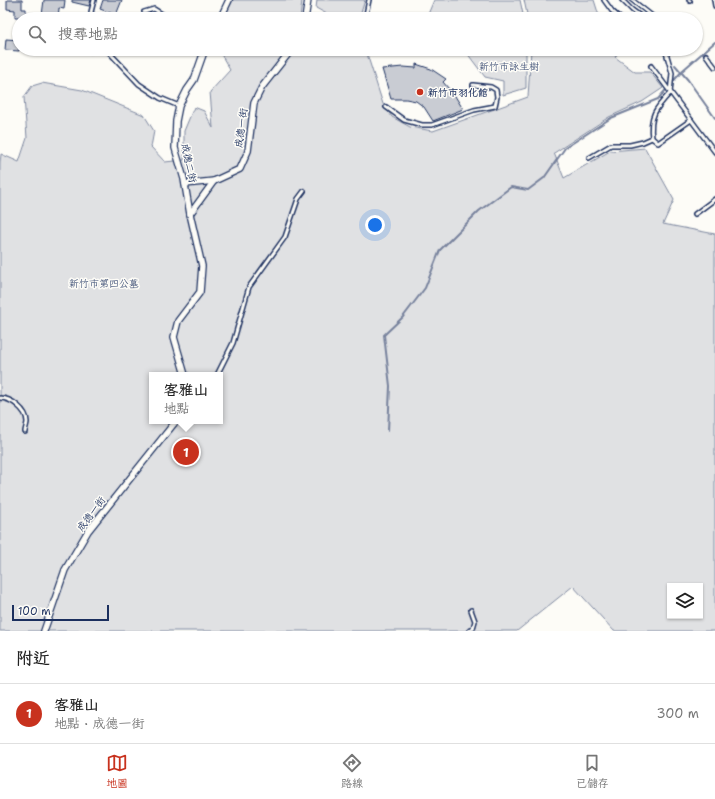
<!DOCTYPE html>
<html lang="zh-TW">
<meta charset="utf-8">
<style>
body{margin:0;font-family:"Shantell Sans","LXGW WenKai TC",sans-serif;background:#f6f6f6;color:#222}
.controls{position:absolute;right:12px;bottom:12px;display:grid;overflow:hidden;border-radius:0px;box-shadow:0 1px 3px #0004}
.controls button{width:36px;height:36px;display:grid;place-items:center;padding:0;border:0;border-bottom:1px solid #e0e0e0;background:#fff;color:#222;font:20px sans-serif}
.scale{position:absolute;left:12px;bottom:10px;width:97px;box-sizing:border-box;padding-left:4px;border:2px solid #1b2f5e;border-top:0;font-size:11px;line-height:14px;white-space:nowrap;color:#1b2f5e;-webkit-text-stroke:3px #fdfcf7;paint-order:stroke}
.you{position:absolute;left:375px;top:225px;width:14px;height:14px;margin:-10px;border:3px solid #fff;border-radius:50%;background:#1a73e8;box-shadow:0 0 0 6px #1a73e833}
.badge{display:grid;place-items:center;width:26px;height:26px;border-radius:50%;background:#c8321e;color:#fff;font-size:13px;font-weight:700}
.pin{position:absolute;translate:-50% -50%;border:2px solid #fff;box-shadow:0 1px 4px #0006}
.popup{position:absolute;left:149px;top:372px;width:74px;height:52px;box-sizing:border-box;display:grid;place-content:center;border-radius:0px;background:#fff;filter:drop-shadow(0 1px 3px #0005);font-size:13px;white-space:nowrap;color:#767676}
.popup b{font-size:15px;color:#222}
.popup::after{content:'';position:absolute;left:50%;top:100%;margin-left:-8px;border:8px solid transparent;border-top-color:#fff}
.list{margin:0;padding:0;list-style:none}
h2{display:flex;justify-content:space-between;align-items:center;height:52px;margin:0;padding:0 16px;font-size:17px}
h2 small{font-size:13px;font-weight:400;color:#767676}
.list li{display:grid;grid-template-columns:26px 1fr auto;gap:12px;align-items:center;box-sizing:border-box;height:60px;padding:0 16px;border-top:1px solid #e0e0e0}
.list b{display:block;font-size:15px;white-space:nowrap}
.list p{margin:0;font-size:13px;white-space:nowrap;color:#767676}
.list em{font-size:13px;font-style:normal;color:#767676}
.icon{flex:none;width:22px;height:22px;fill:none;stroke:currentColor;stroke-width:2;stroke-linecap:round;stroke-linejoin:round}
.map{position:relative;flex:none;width:715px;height:631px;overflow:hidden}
.search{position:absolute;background:#fff;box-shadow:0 1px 3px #0004;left:12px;right:12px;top:12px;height:44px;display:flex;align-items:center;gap:10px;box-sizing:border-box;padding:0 14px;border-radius:22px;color:#767676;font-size:15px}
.sheet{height:112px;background:#fff}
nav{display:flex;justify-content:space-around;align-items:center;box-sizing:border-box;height:56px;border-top:1px solid #e0e0e0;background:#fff;font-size:11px;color:#767676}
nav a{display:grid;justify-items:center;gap:2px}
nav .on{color:#c8321e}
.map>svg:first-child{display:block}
.green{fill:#e0e1e3;stroke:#7e88a0;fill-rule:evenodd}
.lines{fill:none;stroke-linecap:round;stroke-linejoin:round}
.stream{stroke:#76819c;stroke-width:2}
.building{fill:#c9ccd3;stroke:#1b2f5e}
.service-casing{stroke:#1b2f5e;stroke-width:6}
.minor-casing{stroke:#1b2f5e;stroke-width:8}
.service{stroke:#fdfcf7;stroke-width:3}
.minor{stroke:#fdfcf7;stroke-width:5.5}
.poi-dot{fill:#c8321e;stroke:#fdfcf7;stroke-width:1.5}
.labels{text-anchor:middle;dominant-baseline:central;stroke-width:3;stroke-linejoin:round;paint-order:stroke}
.park-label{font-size:10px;fill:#4c5c7f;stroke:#fdfcf7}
.poi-label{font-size:10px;font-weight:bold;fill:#1b2f5e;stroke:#fdfcf7;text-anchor:start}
.street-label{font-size:10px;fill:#1b2f5e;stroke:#fdfcf7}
</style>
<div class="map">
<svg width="715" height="631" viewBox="0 0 715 631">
<rect width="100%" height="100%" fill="#fdfcf7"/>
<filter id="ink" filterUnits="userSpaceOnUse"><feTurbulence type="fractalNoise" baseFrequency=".025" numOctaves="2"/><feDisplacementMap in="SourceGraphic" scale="8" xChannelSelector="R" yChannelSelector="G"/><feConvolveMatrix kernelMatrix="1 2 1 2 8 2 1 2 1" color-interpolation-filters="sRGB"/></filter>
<g filter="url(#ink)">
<!-- green -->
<g class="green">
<path d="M233 0H302L300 19H223Z"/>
<path d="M317 0H365L359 19H336L316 8Z"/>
<path d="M434 0H520L524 19H426Z"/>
<path d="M524 0H594L600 19H528Z"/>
<path d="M218 49H358L367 54 383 104 392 117 410 127 433 131 528 97 531 49H621L615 57 635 72H650L663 88 642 102 609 117 554 153 564 178 610 151 645 148 674 200 663 224 715 234V631H614L573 586 517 631H0V163L1 154 19 162 27 138 24 97 32 86 42 83 82 90 144 115 154 131 151 147 165 162 184 160V131L194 107 204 111 213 128 210 92 230 70ZM152 375H220V421H152ZM670 586H700V616H670Z"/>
<path d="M464 49H526V88L503 95V81L485 77Z"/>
</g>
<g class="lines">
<!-- stream -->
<g class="stream">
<path d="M675 65 688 80 715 118"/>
<path d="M388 431 390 386 384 335 403 317 425 288 440 250 479 211 511 187 528 190 544 178 565 148 611 118 658 99 683 70 715 42"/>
</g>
</g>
<!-- building -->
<g class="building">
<path d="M7 0H22V9H26V13L42 15 44 0H65L64 9 59 8 58 19H21V17H15V10L7 9Z"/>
<path d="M72 0H91L89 6 72 2Z"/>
<path d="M103 0H122L116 15 100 9Z"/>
<path d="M6 39 19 40V51L5 50Z"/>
<path d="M416 64 431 69 446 79 443 82 455 96 463 109 433 121 424 107 416 101 406 99H391L382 69 403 67 416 68Z"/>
</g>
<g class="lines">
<defs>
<g id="service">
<path d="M94 0 91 12 95 19"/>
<path d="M604 0 612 11 621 19"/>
<path d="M622 0 632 10 644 19"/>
<path d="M632 0 656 19"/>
<path d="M689 0 690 1"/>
<path d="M714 0 715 6"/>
<path d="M144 12 154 9 170 19"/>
<path d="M365 19 369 0"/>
<path d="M106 49 139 84 160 98 179 106"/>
<path d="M665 49 672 73 670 93"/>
<path d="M91 51 93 49"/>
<path d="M706 55 715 67"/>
<path d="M651 66 715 152"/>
<path d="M670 93C656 108 649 116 652 138L658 143 691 120"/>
<path d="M386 107 404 120 422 125H432L474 110 495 106 497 97 496 90 491 87 473 85"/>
<path d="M589 158 611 145H630L643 142 652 138"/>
<path d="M695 214 715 199"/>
<path d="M217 375 233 343 249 287 285 237 298 199 304 191"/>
<path d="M0 398C11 398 27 410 27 422 27 425 25 429 25 432"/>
<path d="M469 631 473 628 475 621 471 610"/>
</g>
<g id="minor">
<path d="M220 19 229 0"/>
<path d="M305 19 308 0"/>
<path d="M185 184 214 181"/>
<path d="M190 214 184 179 175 148 176 121 179 106 187 90 194 80 205 49"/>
<path d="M185 375 174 337 178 321 200 292 202 266 190 214 214 181 240 169 248 151 254 103 262 87 292 49"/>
<path d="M44 631 65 570 88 531 176 421"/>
</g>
</defs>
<!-- service casing -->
<use href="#service" class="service-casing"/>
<!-- minor casing -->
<use href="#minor" class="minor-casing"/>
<!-- service -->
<use href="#service" class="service"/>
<!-- minor -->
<use href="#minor" class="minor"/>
</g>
</g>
<!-- markers -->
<circle class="poi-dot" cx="420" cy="92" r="4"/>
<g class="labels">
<!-- park labels -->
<g class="park-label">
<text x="509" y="66">新竹市詠生樹</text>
<text x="104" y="283">新竹市第四公墓</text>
</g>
<!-- poi labels -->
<g class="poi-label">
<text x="428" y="92">新竹市羽化館</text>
</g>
<!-- street labels -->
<g class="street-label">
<text transform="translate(241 128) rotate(-82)">成德一街</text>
<text transform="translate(189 163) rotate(78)">成德二街</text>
<text transform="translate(91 514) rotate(-53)">成德一街</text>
</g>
</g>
</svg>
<div class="controls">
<button><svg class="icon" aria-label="layers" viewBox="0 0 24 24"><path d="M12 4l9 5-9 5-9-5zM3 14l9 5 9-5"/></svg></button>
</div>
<div class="scale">100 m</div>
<div class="you"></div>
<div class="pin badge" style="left:186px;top:452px">1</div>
<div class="popup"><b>客雅山</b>地點</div>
<div class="search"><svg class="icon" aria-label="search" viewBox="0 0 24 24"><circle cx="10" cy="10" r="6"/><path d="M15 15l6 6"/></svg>搜尋地點</div>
</div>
<section class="sheet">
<h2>附近<small></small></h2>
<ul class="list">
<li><span class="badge">1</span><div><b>客雅山</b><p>地點 · 成德一街</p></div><em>300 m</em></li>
</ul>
</section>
<nav>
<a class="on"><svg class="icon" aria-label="map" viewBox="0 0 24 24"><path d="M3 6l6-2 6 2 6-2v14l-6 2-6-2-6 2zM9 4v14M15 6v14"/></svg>地圖</a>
<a><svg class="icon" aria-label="directions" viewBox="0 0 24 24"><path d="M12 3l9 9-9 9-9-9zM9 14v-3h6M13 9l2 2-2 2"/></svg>路線</a>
<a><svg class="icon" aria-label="saved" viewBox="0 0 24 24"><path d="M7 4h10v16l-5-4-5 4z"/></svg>已儲存</a>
</nav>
